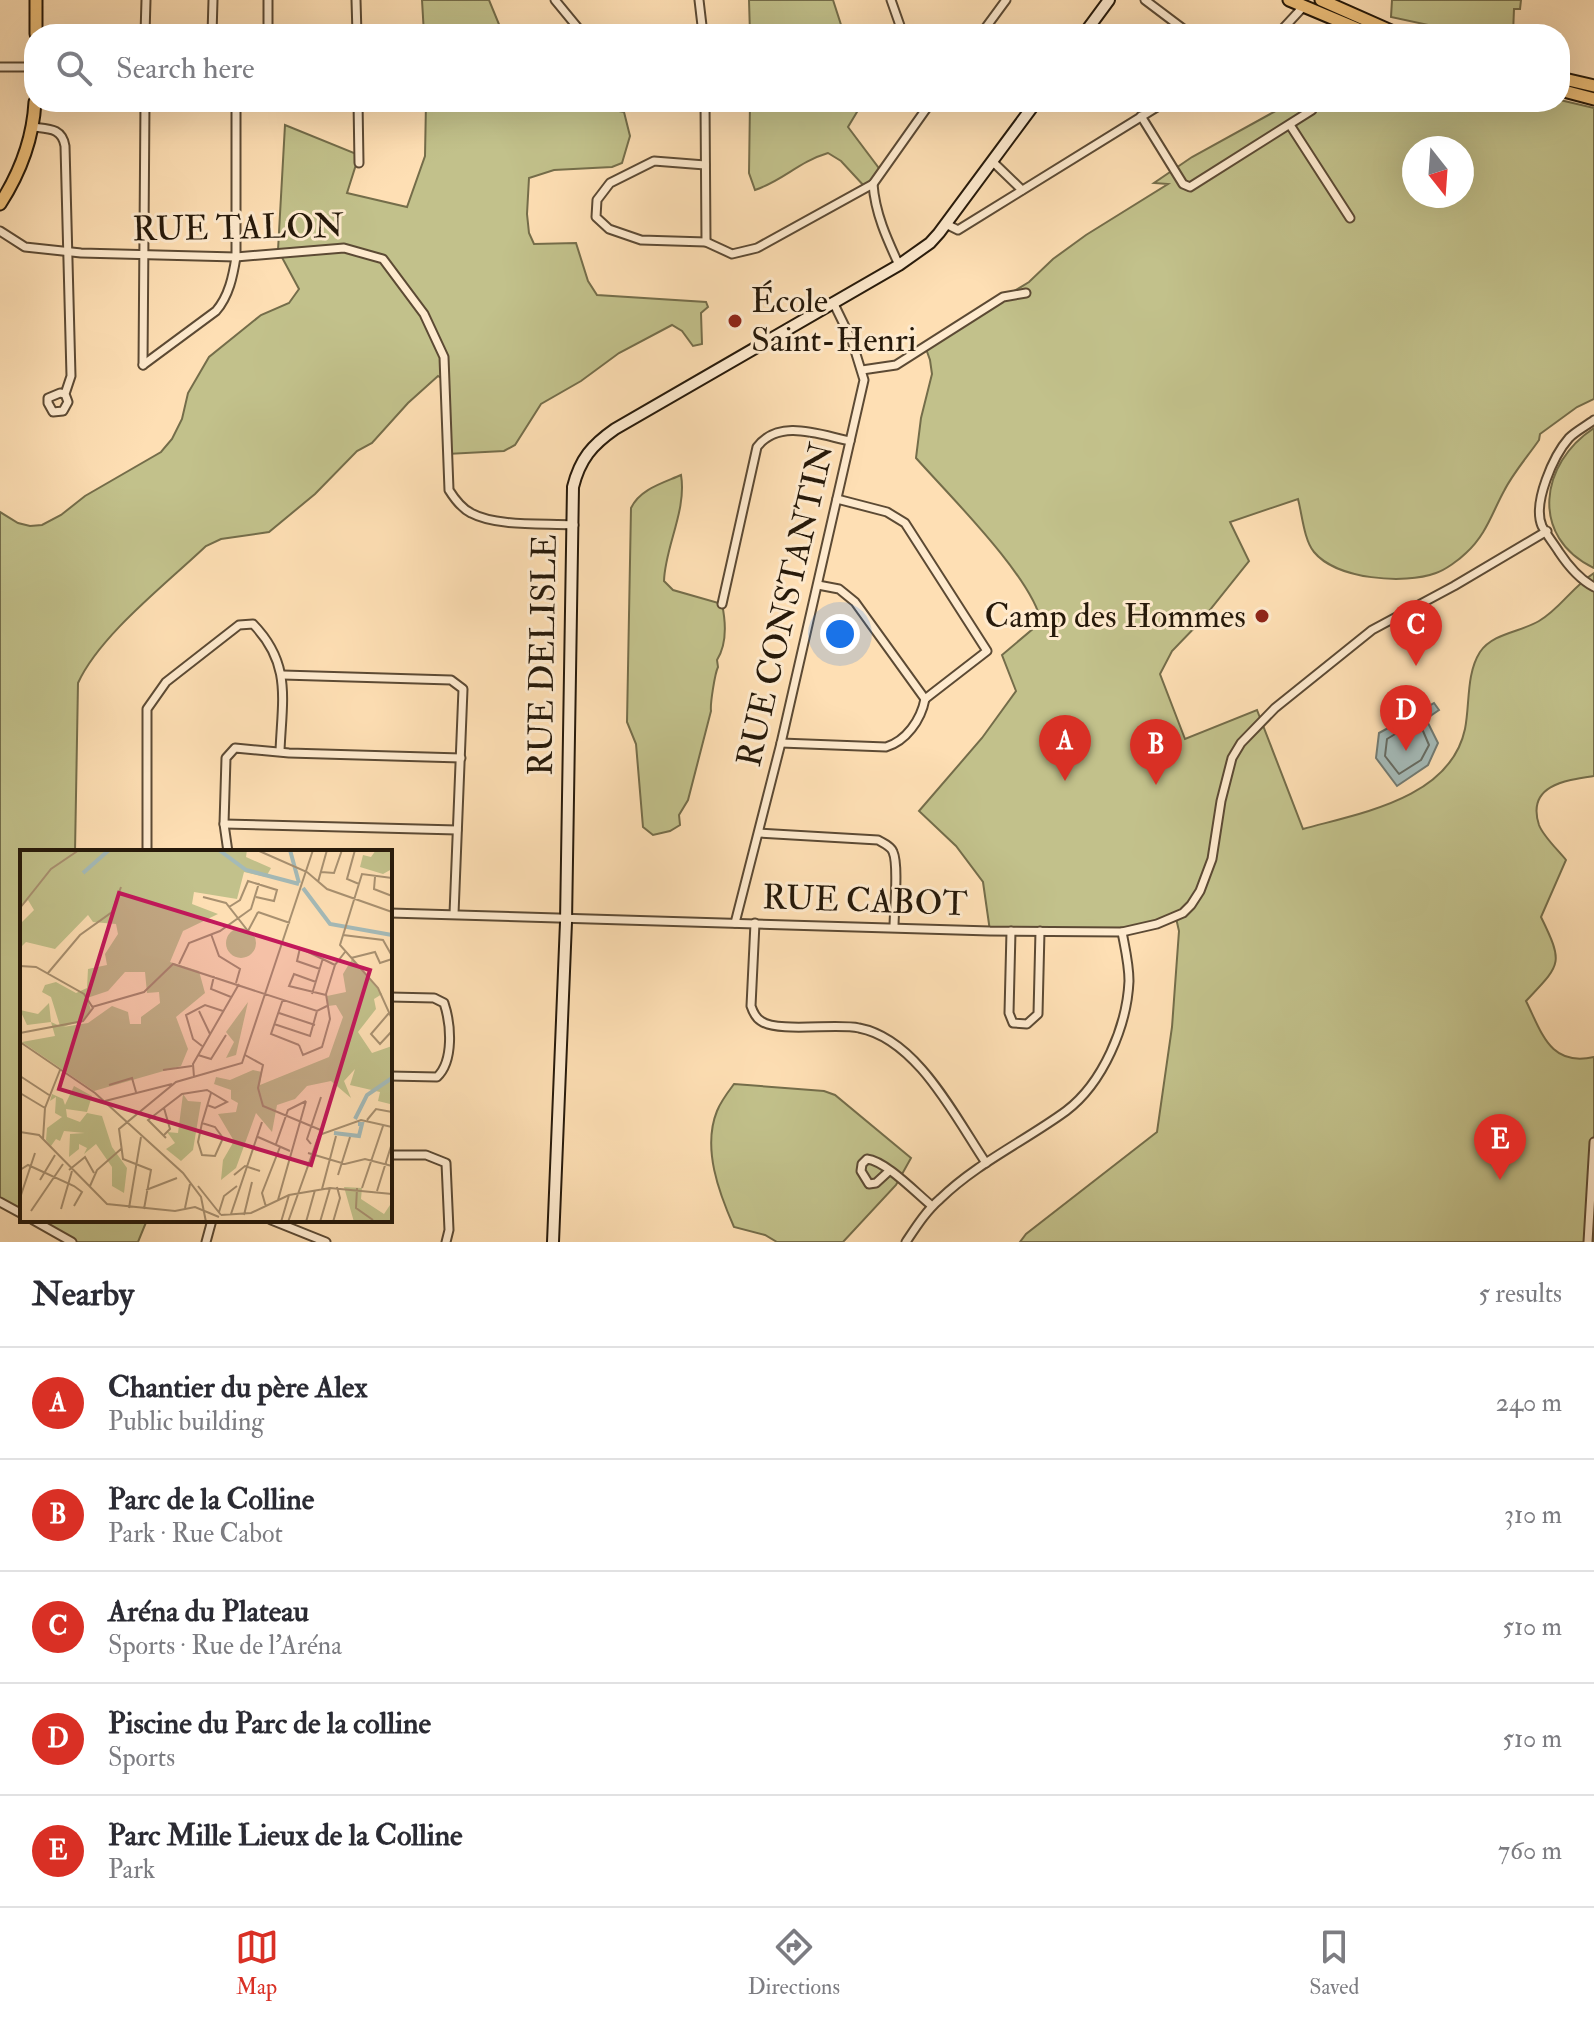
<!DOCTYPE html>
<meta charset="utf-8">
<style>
body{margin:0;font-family:"IM FELL Double Pica",serif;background:#f2f2f3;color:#2b2b33}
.compass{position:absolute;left:1402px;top:136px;width:72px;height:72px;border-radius:50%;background:#fff;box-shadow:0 8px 32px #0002;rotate:163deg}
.you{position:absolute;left:840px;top:634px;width:28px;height:28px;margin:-20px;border:6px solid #fff;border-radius:50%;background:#1a73e8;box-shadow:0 0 0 12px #1a73e833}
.badge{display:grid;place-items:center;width:52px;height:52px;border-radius:50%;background:#d93025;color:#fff;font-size:26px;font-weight:700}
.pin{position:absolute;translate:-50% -66px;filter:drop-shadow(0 2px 4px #0008)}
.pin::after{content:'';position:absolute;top:42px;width:28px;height:24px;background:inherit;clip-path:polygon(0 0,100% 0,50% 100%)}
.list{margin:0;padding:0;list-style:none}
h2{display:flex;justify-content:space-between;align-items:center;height:104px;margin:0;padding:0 32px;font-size:34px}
h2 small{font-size:26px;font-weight:400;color:#7c7c81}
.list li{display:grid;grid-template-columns:52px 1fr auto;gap:24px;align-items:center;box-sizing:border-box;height:112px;padding:0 32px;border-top:2px solid #e1e1e2}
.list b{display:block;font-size:30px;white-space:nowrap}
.list p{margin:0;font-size:26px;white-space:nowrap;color:#7c7c81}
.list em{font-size:26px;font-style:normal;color:#7c7c81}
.icon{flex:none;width:44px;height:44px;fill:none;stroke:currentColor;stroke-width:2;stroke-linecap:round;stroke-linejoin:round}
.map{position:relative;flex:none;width:1594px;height:1242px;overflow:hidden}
.search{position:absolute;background:#fff;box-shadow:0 8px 32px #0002;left:24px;right:24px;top:24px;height:88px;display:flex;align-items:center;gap:20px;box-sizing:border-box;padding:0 28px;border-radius:32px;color:#7c7c81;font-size:30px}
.sheet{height:664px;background:#fff}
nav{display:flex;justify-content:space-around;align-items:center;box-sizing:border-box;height:112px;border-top:2px solid #e1e1e2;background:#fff;font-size:22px;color:#7c7c81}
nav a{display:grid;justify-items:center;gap:4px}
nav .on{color:#d93025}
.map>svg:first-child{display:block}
.green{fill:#c2c18b;stroke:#746d4a;stroke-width:2;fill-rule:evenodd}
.water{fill:#a4bab8;stroke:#727a72;stroke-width:2}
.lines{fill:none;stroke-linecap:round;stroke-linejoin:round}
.shore{stroke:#656a61;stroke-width:2}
.street-casing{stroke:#5c4a34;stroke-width:11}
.secondary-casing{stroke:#26190a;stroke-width:14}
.primary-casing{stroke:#26190a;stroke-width:15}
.street{stroke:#feeace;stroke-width:7}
.secondary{stroke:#feeace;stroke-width:10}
.primary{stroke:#efc07a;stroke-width:11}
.poi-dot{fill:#8f2418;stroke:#feeace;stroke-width:3}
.labels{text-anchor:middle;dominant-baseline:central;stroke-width:6;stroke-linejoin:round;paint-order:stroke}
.street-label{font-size:34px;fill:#26190a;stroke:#feeace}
.poi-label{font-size:34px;fill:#26190a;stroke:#feeace;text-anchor:start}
.inset-river{fill:none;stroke:#a4bab8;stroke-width:4}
.inset-road{fill:none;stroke:#a89070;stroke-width:2}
.view{fill:#c2185b;fill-opacity:0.15;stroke:#c2185b;stroke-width:4}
.inset-edge{fill:none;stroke:#26190a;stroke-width:4}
</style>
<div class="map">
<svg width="1594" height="1242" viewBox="0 0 1594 1242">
<rect width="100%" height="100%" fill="#fedfb4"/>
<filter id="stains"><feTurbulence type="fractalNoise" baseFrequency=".0025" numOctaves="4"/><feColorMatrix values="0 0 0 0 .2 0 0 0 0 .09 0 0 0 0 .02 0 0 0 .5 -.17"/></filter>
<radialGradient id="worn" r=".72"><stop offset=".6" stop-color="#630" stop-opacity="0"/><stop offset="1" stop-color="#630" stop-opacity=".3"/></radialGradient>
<!-- green -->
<g class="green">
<path d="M422 0H489L503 34H424Z"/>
<path d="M749 0H833L844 34H750Z"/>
<path d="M1392 0H1521L1520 9H1514L1513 34H1470L1391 17Z"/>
<path d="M1560 100 1594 108V399L1577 407 1540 434 1539 440C1528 456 1513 473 1504 491 1492 513 1486 535 1466 553 1459 560 1445 570 1436 573 1404 585 1336 579 1314 552 1304 540 1302 514 1298 499L1230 522 1249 561 1201 621 1172 651 1160 674 1185 739 1257 710 1303 829C1360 813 1450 799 1465 729 1470 704 1466 674 1480 652 1493 633 1521 632 1539 621 1560 609 1573 586 1594 573V776C1566 780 1526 785 1539 825 1543 836 1558 850 1566 860L1541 917C1564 964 1561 964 1526 1001 1542 1033 1550 1067 1594 1057V1242H1020L1026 1234 1157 1132 1172 1027 1179 931 1176 918 1122 932 990 931 983 882 956 846 919 811 982 738 1016 691 1002 655 1041 622C1033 578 947 493 916 458L921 418 932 374 930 360 925 346 1029 282 1053 259 1086 235 1168 184 1154 183 1192 157 1292 102H1560ZM1414 148H1462V196H1414Z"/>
<path d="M426 102H572L624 112 630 136 622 163 612 167 554 170 529 178 527 214 529 233 534 244 576 243 588 281 597 295 706 302 708 307 701 313 702 344 693 346 682 331 672 325 619 353 581 381 541 404 515 445 504 451 447 454 441 378 438 376 408 403 372 443 357 451 315 494 269 532 221 539 206 546C166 584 100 635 78 683L75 852H22V1214L0 1202V512L18 523 30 526 42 525 61 515 85 496 161 452 172 439 182 419 188 393 209 357 261 315 289 303 299 289 278 250 285 125 359 155 347 193 407 207 425 156Z"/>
<path d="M750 102H863L848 127 881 171 865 187 841 161 828 153C798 162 784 180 755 190L749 173Z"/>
<path d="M1594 428V568C1529 537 1540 463 1594 428Z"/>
<path d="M681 475C687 510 665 547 664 581L673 590 722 604C726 623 727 644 717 660L718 667C715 673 710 704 711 711L688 800 679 815 680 825 670 831 653 835 643 827 636 744 627 722 631 508C640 489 663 483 681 475Z"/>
<path d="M734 1084 824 1091 835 1095 911 1158 896 1185 843 1242H777L765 1235 734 1227C719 1193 702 1148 717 1111 721 1101 728 1092 734 1084Z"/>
<path d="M33 1220H147L138 1242H72Z"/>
</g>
<!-- water -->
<path class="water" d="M1434 703 1439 710 1426 719 1438 743 1428 765 1397 786 1376 758 1379 733Z"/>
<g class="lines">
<!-- shore -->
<path class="shore" d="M1415 722 1420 724 1429 745 1421 760 1399 774 1385 756 1387 739Z"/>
<defs>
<g id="street">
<path d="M268 0V34"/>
<path d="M356 0 357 34"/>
<path d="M555 0 583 34"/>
<path d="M699 0 703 34"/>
<path d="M891 0 903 34"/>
<path d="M1145 0 1190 34"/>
<path d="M145 34 146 0"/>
<path d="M212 34 213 0"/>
<path d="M981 34 1006 0"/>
<path d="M1278 34 1303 7"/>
<path d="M0 67H34"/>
<path d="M358 102 359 163"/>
<path d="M705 102 706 242"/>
<path d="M1141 116 1183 184 1190 187 1312 110"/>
<path d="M1290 125 1350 218"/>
<path d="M33 127C49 129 62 128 65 146L71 376 65 394 68 402 63 411 53 412 48 403V398L60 393 65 394"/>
<path d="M993 162 1022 190"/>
<path d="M705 165 654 161 610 183 597 200 596 217 609 229 641 240 706 242 732 254 757 248 873 184 931 102"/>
<path d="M873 184C875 213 887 239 899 265"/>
<path d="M946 224 958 230 1165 102"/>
<path d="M0 231 25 247 81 253 236 257 344 248 383 259 424 314 444 357 449 490C454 498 463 509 471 513 497 527 545 523 574 525"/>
<path d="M143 365 216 311C229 296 233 276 236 257V102"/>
<path d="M143 365 145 102"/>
<path d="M862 370 896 365 1003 297 1026 293"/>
<path d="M1594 420C1586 426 1576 431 1569 438 1554 455 1532 503 1542 526 1546 534 1554 544 1559 552 1569 567 1579 579 1594 587"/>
<path d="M837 499 887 512 905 523 987 651 925 699"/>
<path d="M818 585 839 589 855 602 925 699"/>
<path d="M722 604 757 447C779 418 820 435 850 441"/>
<path d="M283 675 451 680 463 689 454 914"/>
<path d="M781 743 886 747C906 741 921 720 925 699"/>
<path d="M224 824 457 830"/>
<path d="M759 833 878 840C883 843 891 846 893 852 899 865 894 911 894 927"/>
<path d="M147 852V709L166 682 239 625 253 624C292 664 282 700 280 751"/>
<path d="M228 852 224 824 226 758 235 748 289 753 461 758"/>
<path d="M390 913 990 931 1122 932 1157 924 1183 913 1191 905 1200 891 1212 859 1221 801 1232 758 1241 743 1275 708 1372 630 1454 586 1547 531"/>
<path d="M735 923 781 743 864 380 852 341 833 302"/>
<path d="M755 923 751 1006C753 1012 756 1018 761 1021 778 1033 836 1023 859 1028 917 1039 955 1117 986 1163"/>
<path d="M1011 931 1009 1013 1013 1023 1027 1024 1038 1014 1040 931"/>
<path d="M390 997 434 998 444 1003C451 1024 454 1061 437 1077L390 1076"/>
<path d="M390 1155H426L446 1163 449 1230 446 1242"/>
<path d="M889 1171 876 1183 869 1184 861 1171 862 1164 867 1159C886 1161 917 1194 932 1206"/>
<path d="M0 1202 22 1214"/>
<path d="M33 1220 72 1242"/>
<path d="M271 1220 326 1242"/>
<path d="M206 1242 212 1220"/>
<path d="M906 1242C916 1227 926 1211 940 1199 977 1163 1025 1141 1066 1111 1103 1083 1127 1026 1129 981 1129 964 1125 948 1122 932"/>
<path d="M1588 1242 1594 1142"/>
</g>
<g id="secondary">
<path d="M1084 34 1109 0"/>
<path d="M553 1242 566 922 573 487C580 459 592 445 615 429L899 265 930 243 939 233 1036 102"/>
</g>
<g id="primary">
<path d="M36 0V34"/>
<path d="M1289 0 1370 34"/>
<path d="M1321 0 1398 34"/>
<path d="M1560 78 1594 86"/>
<path d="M1560 90 1594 99"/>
<path d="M0 204C20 173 33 138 35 102"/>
</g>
</defs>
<!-- street casing -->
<use href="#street" class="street-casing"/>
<!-- secondary casing -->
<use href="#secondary" class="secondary-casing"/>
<!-- primary casing -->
<use href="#primary" class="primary-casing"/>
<!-- street -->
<use href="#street" class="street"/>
<!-- secondary -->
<use href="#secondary" class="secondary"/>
<!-- primary -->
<use href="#primary" class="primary"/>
</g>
<!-- markers -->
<g class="poi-dot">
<circle cx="735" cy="321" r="8"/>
<circle cx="1262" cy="616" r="8"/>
</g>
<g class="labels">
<!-- street labels -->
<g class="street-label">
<text transform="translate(238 228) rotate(-1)">RUE TALON</text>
<text transform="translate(786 605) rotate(-77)">RUE CONSTANTIN</text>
<text transform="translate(543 655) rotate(-89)">RUE DELISLE</text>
<text transform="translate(865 901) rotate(2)">RUE CABOT</text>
</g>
<!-- poi labels -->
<g class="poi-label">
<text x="751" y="301">École<tspan x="751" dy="39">Saint-Henri</tspan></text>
<text x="1246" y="616" text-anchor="end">Camp des Hommes</text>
</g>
</g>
<!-- overview -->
<g transform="translate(20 850)">
<rect width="372" height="372" fill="#fedfb4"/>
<path d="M0 0H227L226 7 251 18 246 27 224 22 217 49 174 42 172 54 198 64 163 81 150 112 179 121 185 143 156 167 168 199 161 216 74 241 2 192 35 186 31 172 7 175 0 160 18 164 29 153 31 172 40 176 31 147 22 142 25 135 36 132 56 143 67 138 68 119 87 115 85 104 98 84 96 74 73 72 68 65 35 99 6 92 0 98V74L14 60 8 50 0 58ZM105 122H125L127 143 139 142 140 153 121 167V174H110L108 162 92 156 68 173 43 177 63 170 71 160 67 148 88 141ZM356 0H372V19L363 24 340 17 343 5 351 7ZM206 93a15 15 0 1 1 30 0a15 15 0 1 1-30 0ZM332 109 362 144 354 149 356 159 338 182 352 203 372 196 370 254 358 251 360 242 330 235 335 219 324 231 331 248 311 231 287 236 275 249 257 255 252 282 236 263 216 318 201 330 203 310 214 291 198 264 216 262 218 253 211 249V240L194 234 196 227 210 230 233 220 242 222 240 235 309 207 323 167 316 155 308 156 307 146 326 142 323 124ZM228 152 216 205 206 208 214 192 206 182ZM54 236 72 246 67 262 46 259 47 267 60 272 67 263 82 266 92 297 107 318 104 343 92 336V317L76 294 64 304 67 298 59 294V299L49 307 50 284 65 283 44 281 40 291 36 289 31 296 26 290 27 278 42 267 35 263 36 247 30 251 32 244 43 249 45 255ZM163 244 168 251 181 252 173 300 161 311 146 299 155 293 147 282 158 283ZM324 337 342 338 341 349 364 364 372 352V372H334Z" fill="#c2c18b" fill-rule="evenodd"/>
<path class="inset-river" d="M199 0 226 20 279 34M270 0 279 33M63 23 89 0M283 38 310 74 372 85M335 269 347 245 372 228M314 283 339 286 342 274H338"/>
<path class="inset-road" d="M237 0 287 22 307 39 372 62M335 0 327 29 339 34M301 22 314 23 322 0M355 27 354 39 372 46M372 28 342 24 320 95 358 138 372 169M298 32 307 0M183 47 206 53 228 81 238 62M209 57 220 50 228 31 257 40 254 51 236 47M0 58 31 19 59 0M238 62 270 73M191 84 199 106 220 119 216 133M323 85 363 90 372 106M331 108 355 102 360 113 372 109M159 114 169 93 200 81 231 59 239 33M0 116 16 117 64 144 73 158 63 171 0 183M300 119 277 111 280 98 315 115M28 123 60 85 92 62 101 37M194 126 191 139 211 147M296 132 274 124 269 136 306 145M292 144 303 108M263 149 251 184 279 195M72 157 124 142 153 114 297 161 307 156M179 161 190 184M259 163 295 175M369 163 351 184 360 194 372 181M254 174 290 186 297 161M0 192 75 243 163 323 181 347 186 372M279 195 283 205 302 197 310 169 306 144 315 115 325 102M182 196 173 189 166 165 185 155 203 161M178 205 191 209 206 185M225 205 243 215 238 238 243 256 303 281M143 220 172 216M0 226 29 245M174 227 173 214 219 134M89 235 112 228 116 242M0 243 25 258M85 251 152 234M347 270 356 259 372 262M182 273 195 277 203 288 195 306 182 305 178 292 182 273 191 243M0 282 19 285 87 354 155 361 175 357 199 367M143 286 150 279 144 258M238 287 270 301M146 288 128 270 162 244 187 240 207 252 195 258 187 255M23 289 25 258 40 220M256 294 268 260 286 251M291 294 287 289 301 247M288 303 325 314 345 309 372 316M0 320 8 315 54 336 62 342 54 356M49 320 65 307 74 323M214 325 225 316 240 321M318 325 330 287M20 330 35 305M70 336 77 320 101 299M178 336 201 365M337 338 336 358 353 370M342 338 363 276M302 339 316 286M126 340 157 328M357 341 372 293M0 348 15 303M258 350 286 251M246 357 242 343 260 297M109 358 121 287M165 358 170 334M41 359 52 321M124 359 131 320 103 309 99 279 156 232 222 213 293 0M11 361 43 314M199 362 204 346 217 336M211 364 242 272M201 365 231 363 269 345 310 338 372 344M224 365 232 332M261 372 269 345M268 372 299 285 341 270 372 277M286 372 295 340M300 372 310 338M313 372 320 348 317 337"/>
<path class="view" d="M99 43 350 120 291 315 39 239Z"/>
<rect width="372" height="372" class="inset-edge"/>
</g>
<rect width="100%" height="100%" filter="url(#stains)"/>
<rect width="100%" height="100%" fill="url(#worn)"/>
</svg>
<svg class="compass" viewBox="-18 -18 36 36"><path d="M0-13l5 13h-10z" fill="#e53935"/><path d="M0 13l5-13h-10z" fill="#7c7c81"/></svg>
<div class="you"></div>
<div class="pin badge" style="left:1065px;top:781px">A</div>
<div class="pin badge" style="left:1156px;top:785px">B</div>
<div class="pin badge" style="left:1416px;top:666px">C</div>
<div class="pin badge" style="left:1406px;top:751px">D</div>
<div class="pin badge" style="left:1500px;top:1180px">E</div>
<div class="search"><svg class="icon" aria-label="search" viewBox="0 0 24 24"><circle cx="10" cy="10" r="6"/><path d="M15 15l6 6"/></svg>Search here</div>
</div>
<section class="sheet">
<h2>Nearby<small>5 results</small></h2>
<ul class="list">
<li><span class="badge">A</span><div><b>Chantier du père Alex</b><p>Public building</p></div><em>240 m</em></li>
<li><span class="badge">B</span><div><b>Parc de la Colline</b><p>Park · Rue Cabot</p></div><em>310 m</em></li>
<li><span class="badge">C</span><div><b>Aréna du Plateau</b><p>Sports · Rue de l'Aréna</p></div><em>510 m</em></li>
<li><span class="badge">D</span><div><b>Piscine du Parc de la colline</b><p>Sports</p></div><em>510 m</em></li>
<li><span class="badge">E</span><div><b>Parc Mille Lieux de la Colline</b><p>Park</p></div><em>760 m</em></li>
</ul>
</section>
<nav>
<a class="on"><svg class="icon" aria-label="map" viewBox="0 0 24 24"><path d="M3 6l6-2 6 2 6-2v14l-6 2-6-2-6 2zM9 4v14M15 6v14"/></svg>Map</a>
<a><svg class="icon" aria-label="directions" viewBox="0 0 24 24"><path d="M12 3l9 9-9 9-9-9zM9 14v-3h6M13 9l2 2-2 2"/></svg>Directions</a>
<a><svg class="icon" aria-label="saved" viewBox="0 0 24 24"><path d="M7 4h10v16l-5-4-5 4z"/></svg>Saved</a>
</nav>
